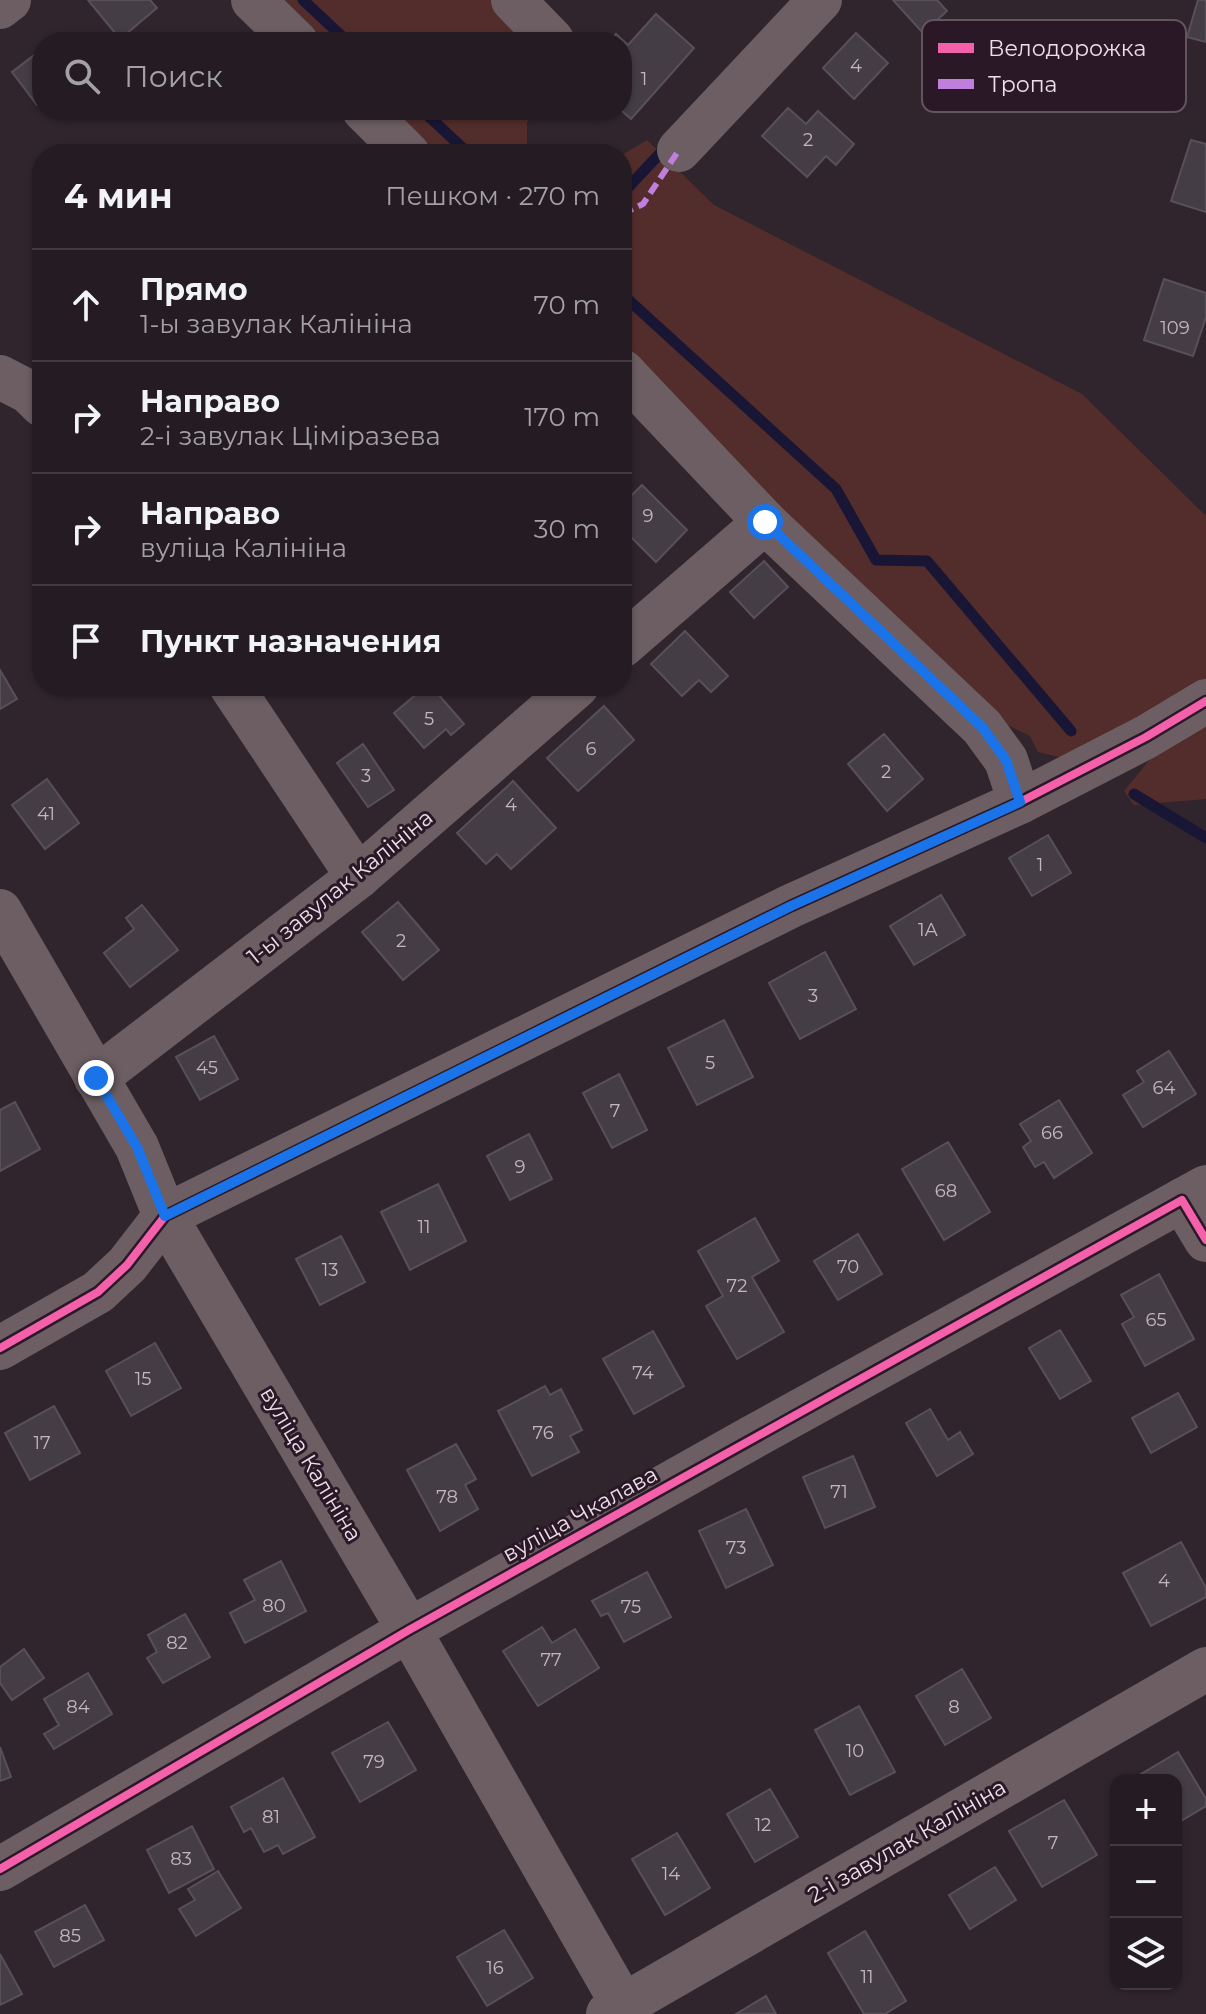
<!DOCTYPE html>
<html lang="ru">
<meta charset="utf-8">
<style>
body{margin:0;font-family:Montserrat,sans-serif;background:#2c252a;color:#f1f3f6}
.controls{position:absolute;right:24px;bottom:24px;display:grid;overflow:hidden;border-radius:16px;box-shadow:0 2px 6px #0004}
.controls button{width:72px;height:72px;display:grid;place-items:center;padding:0;border:0;border-bottom:2px solid #413a40;background:#241c22;color:#f1f3f6;font:40px sans-serif}
.stop{position:absolute;width:24px;height:24px;margin:-18px;border:6px solid #1a73e8;border-radius:50%;background:#fff}
.stop.end{background:#1a73e8;border-color:#fff;box-shadow:0 2px 8px #0008}
.list{margin:0;padding:0;list-style:none}
h2{display:flex;justify-content:space-between;align-items:center;height:104px;margin:0;padding:0 32px;font-size:34px}
h2 small{font-size:26px;font-weight:400;color:#a3a1a5}
.list li{display:grid;grid-template-columns:52px 1fr auto;gap:24px;align-items:center;box-sizing:border-box;height:112px;padding:0 32px;border-top:2px solid #413a40}
.list b{display:block;font-size:30px;white-space:nowrap}
.list p{margin:0;font-size:26px;white-space:nowrap;color:#a3a1a5}
.list em{font-size:26px;font-style:normal;color:#a3a1a5}
.icon{flex:none;width:44px;height:44px;fill:none;stroke:currentColor;stroke-width:2;stroke-linecap:round;stroke-linejoin:round}
.map{position:relative;flex:none;width:1206px;height:2014px;overflow:hidden}
.search{position:absolute;background:#241c22;box-shadow:0 2px 6px #0004;left:32px;top:32px;width:600px;height:88px;display:flex;align-items:center;gap:20px;box-sizing:border-box;padding:0 28px;border-radius:32px;color:#a3a1a5;font-size:30px}
.panel{position:absolute;background:#241c22;box-shadow:0 2px 6px #0004;left:32px;top:144px;width:600px;height:552px;border-radius:32px}
.map>svg:first-child{display:block}
.green{fill:#532d2b}
.lines{fill:none;stroke-linecap:round;stroke-linejoin:round}
.stream{stroke:#191635;stroke-width:11}
.building{fill:#443d45;stroke:#585059;stroke-width:2}
.minor{stroke:#6c5e63;stroke-width:44}
.quiet{stroke:#c07fdc;stroke-width:6;stroke-dasharray:12 6;stroke-linecap:butt}
.cycleway-casing{stroke:#2a1826;stroke-width:13}
.cycleway{stroke:#f560ab;stroke-width:8}
.route{stroke:#1a73e8;stroke-width:10}
.labels{text-anchor:middle;dominant-baseline:central;stroke-width:6;stroke-linejoin:round;paint-order:stroke}
.number-label{font-size:18px;fill:#c2b6c0}
.street-label{font-size:22px;fill:#ecdfe9;stroke:#2a1826}
.key{fill:#2a1826;stroke:#645460;stroke-width:2}
.key-label{font-size:22px;fill:#ecdfe9}
</style>
<div class="map">
<svg width="1206" height="2014" viewBox="0 0 1206 2014">
<rect width="100%" height="100%" fill="#30252d"/>
<!-- green -->
<g class="green">
<path d="M268 0H491L531 42H311Z"/>
<path d="M380 110H538L527 122V147L533 154H425Z"/>
<path d="M647 140 714 205 1082 394 1206 516V682L1063 758 1038 752 1030 736 999 721 777 510 622 349V155Z"/>
<path d="M1206 723V799L1134 805 1124 791 1155 753Z"/>
</g>
<g class="lines">
<!-- stream -->
<g class="stream">
<path d="M303 0 348 42"/>
<path d="M422 110 469 154"/>
<path d="M622 194 666 147"/>
<path d="M622 294 836 489 876 560 927 561 1071 731"/>
<path d="M1134 794 1206 838"/>
</g>
</g>
<!-- building -->
<g class="building">
<path d="M88 0H150L157 8 120 39Z"/>
<path d="M893 0H937L947 11 923 33Z"/>
<path d="M1198 0H1206V42L1187 37Z"/>
<path d="M656 14 694 48 631 119 621 110 622 42H609L616 34 628 45Z"/>
<path d="M856 33 888 63 854 99 823 68Z"/>
<path d="M42 49V101L37 105 12 72Z"/>
<path d="M788 108 806 124 818 111 854 144 836 165 826 156 807 177 762 136Z"/>
<path d="M1191 140 1206 144V212L1171 201Z"/>
<path d="M1164 279 1206 293V317L1193 356 1144 340Z"/>
<path d="M642 485 687 530 656 562 622 528V505Z"/>
<path d="M764 561 788 587 754 618 730 592Z"/>
<path d="M685 631 728 676 711 692 699 680 682 696 651 664Z"/>
<path d="M0 670 17 699 0 709Z"/>
<path d="M426 686H431L464 724 451 735 446 729 424 748 394 713Z"/>
<path d="M604 706 634 740 578 791 547 758Z"/>
<path d="M884 734 923 779 887 811 848 764Z"/>
<path d="M363 744 394 790 368 807 337 763Z"/>
<path d="M47 779 79 823 45 849 12 805Z"/>
<path d="M513 781 556 828 511 869 497 854 486 864 457 833Z"/>
<path d="M1048 835 1071 873 1032 896 1009 858Z"/>
<path d="M941 895 965 935 914 965 890 926Z"/>
<path d="M398 902 439 950 403 980 362 932Z"/>
<path d="M142 905 178 950 130 987 104 953 134 929 126 918Z"/>
<path d="M825 952 856 1009 800 1039 769 983Z"/>
<path d="M724 1020 753 1077 697 1105 668 1048Z"/>
<path d="M214 1036 238 1079 200 1100 176 1057Z"/>
<path d="M1169 1051 1196 1094 1143 1127 1123 1095 1144 1082 1137 1071Z"/>
<path d="M619 1074 647 1130 612 1148 583 1093Z"/>
<path d="M1059 1100 1092 1153 1054 1178 1044 1162 1035 1167 1023 1147 1031 1141 1020 1124Z"/>
<path d="M15 1102 40 1149 0 1171V1110Z"/>
<path d="M529 1134 552 1179 510 1200 487 1156Z"/>
<path d="M948 1142 990 1212 944 1240 902 1169Z"/>
<path d="M438 1184 466 1241 410 1270 381 1212Z"/>
<path d="M755 1218 779 1261 752 1277 784 1332 737 1359 706 1306 723 1296 698 1251Z"/>
<path d="M858 1234 882 1274 838 1300 814 1261Z"/>
<path d="M341 1236 365 1282 320 1305 296 1259Z"/>
<path d="M1159 1274 1194 1339 1145 1366 1122 1324 1134 1317 1121 1295Z"/>
<path d="M1060 1330 1091 1381 1060 1399 1029 1348Z"/>
<path d="M653 1331 684 1386 634 1414 603 1359Z"/>
<path d="M155 1343 181 1388 131 1416 106 1371Z"/>
<path d="M545 1386 550 1395 561 1389 582 1430 570 1436 579 1452 532 1476 498 1411Z"/>
<path d="M1178 1393 1197 1427 1151 1453 1132 1418Z"/>
<path d="M54 1406 80 1453 30 1480 5 1433Z"/>
<path d="M930 1409 948 1440 960 1432 973 1454 937 1476 906 1423Z"/>
<path d="M456 1444 476 1479 465 1485 478 1509 440 1531 407 1470Z"/>
<path d="M853 1456 875 1507 825 1528 803 1477Z"/>
<path d="M746 1509 773 1565 726 1588 699 1531Z"/>
<path d="M1181 1542 1206 1588V1597L1151 1626 1123 1573Z"/>
<path d="M281 1561 306 1611 245 1643 230 1613 255 1600 244 1580Z"/>
<path d="M647 1572 671 1617 624 1642 608 1613 601 1616 592 1601Z"/>
<path d="M185 1614 210 1657 163 1683 147 1658 157 1652 148 1635Z"/>
<path d="M542 1627 552 1643 575 1629 599 1668 538 1706 503 1651Z"/>
<path d="M24 1649 44 1678 12 1700 0 1683V1667Z"/>
<path d="M962 1669 991 1718 945 1745 916 1696Z"/>
<path d="M88 1673 112 1714 54 1749 44 1734 59 1725 44 1699Z"/>
<path d="M859 1706 895 1772 850 1795 815 1730Z"/>
<path d="M388 1722 416 1770 360 1802 332 1753Z"/>
<path d="M0 1747 11 1777 0 1781Z"/>
<path d="M1178 1752 1206 1799V1806L1176 1824V1780H1131Z"/>
<path d="M283 1778 315 1837 283 1854 278 1845 264 1852 251 1828 244 1832 231 1807Z"/>
<path d="M770 1789 798 1837 755 1862 727 1814Z"/>
<path d="M1064 1800 1097 1855 1042 1887 1009 1831Z"/>
<path d="M192 1826 214 1869 169 1893 147 1850Z"/>
<path d="M677 1833 710 1888 665 1915 632 1859Z"/>
<path d="M995 1867 1016 1900 970 1929 949 1895Z"/>
<path d="M218 1871 241 1908 196 1936 179 1909 195 1900 188 1889Z"/>
<path d="M85 1905 104 1940 54 1967 35 1932Z"/>
<path d="M504 1930 533 1978 487 2006 457 1957Z"/>
<path d="M865 1931 906 2001 885 2014H864L828 1953Z"/>
<path d="M0 1954 22 1994 0 2005Z"/>
<path d="M766 1996 776 2014H736Z"/>
</g>
<g class="lines">
<!-- minor -->
<g class="minor">
<path d="M253 0 296 42"/>
<path d="M513 0 552 40"/>
<path d="M0 7 9 0"/>
<path d="M364 110 408 154"/>
<path d="M679 150 820 0"/>
<path d="M622 371 765 522"/>
<path d="M0 377 29 392 42 405"/>
<path d="M622 646 765 522 982 727 1006 760 1020 802"/>
<path d="M231 686 358 877"/>
<path d="M0 911 137 1147 165 1216 409 1630 628 2014"/>
<path d="M96 1078 358 877 577 686"/>
<path d="M1182 1200 1206 1240"/>
<path d="M0 1348 98 1292 127 1265 165 1216 791 906 1020 802 1146 737 1206 701"/>
<path d="M0 1869 409 1630 751 1438 1206 1187"/>
<path d="M608 2014 1206 1669"/>
</g>
<!-- quiet -->
<path class="quiet" d="M622 214 643 204 679 150"/>
<defs>
<g id="cycleway">
<path d="M0 1348 98 1292 127 1265 165 1216 791 906 1020 802 1146 737 1206 701"/>
<path d="M0 1869 409 1630 1182 1200 1206 1240"/>
</g>
</defs>
<!-- cycleway casing -->
<use href="#cycleway" class="cycleway-casing"/>
<!-- cycleway -->
<use href="#cycleway" class="cycleway"/>
</g>
<g class="lines">
<!-- route -->
<path class="route" d="M96 1078 137 1147 165 1216 791 906 1020 802 1006 760 982 727 765 522"/>
</g>
<g class="labels">
<!-- number labels -->
<g class="number-label">
<text x="856" y="66">4</text>
<text x="644" y="79">1</text>
<text x="808" y="140">2</text>
<text x="1175" y="328">109</text>
<text x="648" y="516">9</text>
<text x="429" y="719">5</text>
<text x="591" y="749">6</text>
<text x="886" y="772">2</text>
<text x="366" y="776">3</text>
<text x="511" y="805">4</text>
<text x="46" y="814">41</text>
<text x="1040" y="865">1</text>
<text x="928" y="930">1А</text>
<text x="401" y="941">2</text>
<text x="813" y="996">3</text>
<text x="710" y="1063">5</text>
<text x="207" y="1068">45</text>
<text x="1164" y="1088">64</text>
<text x="615" y="1111">7</text>
<text x="1052" y="1133">66</text>
<text x="520" y="1167">9</text>
<text x="946" y="1191">68</text>
<text x="424" y="1227">11</text>
<text x="848" y="1267">70</text>
<text x="330" y="1270">13</text>
<text x="737" y="1286">72</text>
<text x="1156" y="1320">65</text>
<text x="643" y="1373">74</text>
<text x="143" y="1379">15</text>
<text x="543" y="1433">76</text>
<text x="42" y="1443">17</text>
<text x="839" y="1492">71</text>
<text x="447" y="1497">78</text>
<text x="736" y="1548">73</text>
<text x="1164" y="1581">4</text>
<text x="274" y="1606">80</text>
<text x="631" y="1607">75</text>
<text x="177" y="1643">82</text>
<text x="551" y="1660">77</text>
<text x="78" y="1707">84</text>
<text x="954" y="1707">8</text>
<text x="855" y="1751">10</text>
<text x="374" y="1762">79</text>
<text x="271" y="1817">81</text>
<text x="763" y="1825">12</text>
<text x="1053" y="1843">7</text>
<text x="181" y="1859">83</text>
<text x="671" y="1874">14</text>
<text x="70" y="1936">85</text>
<text x="495" y="1968">16</text>
<text x="867" y="1977">11</text>
</g>
<!-- street labels -->
<g class="street-label">
<text transform="translate(340 887) rotate(-39)">1-ы завулак Калініна</text>
<text transform="translate(311 1464) rotate(59)">вуліца Калініна</text>
<text transform="translate(580 1514) rotate(-29)">вуліца Чкалава</text>
<text transform="translate(907 1841) rotate(-30)">2-і завулак Калініна</text>
</g>
</g>
<!-- legend -->
<rect x="922" y="20" width="264" height="92" rx="12" class="key"/>
<rect x="938" y="43" width="36" height="10" fill="#f560ab"/>
<rect x="938" y="79" width="36" height="10" fill="#c07fdc"/>
<g class="key-label">
<text x="988" y="56">Велодорожка</text>
<text x="988" y="92">Тропа</text>
</g>
</svg>
<div class="controls">
<button>+</button>
<button>−</button>
<button><svg class="icon" aria-label="layers" viewBox="0 0 24 24"><path d="M12 4l9 5-9 5-9-5zM3 14l9 5 9-5"/></svg></button>
</div>
<div class="stop" style="left:765px;top:522px"></div>
<div class="stop end" style="left:96px;top:1078px"></div>
<div class="search"><svg class="icon" aria-label="search" viewBox="0 0 24 24"><circle cx="10" cy="10" r="6"/><path d="M15 15l6 6"/></svg>Поиск</div>
<section class="panel">
<h2>4 мин<small>Пешком · 270 m</small></h2>
<ul class="list">
<li><svg class="icon" aria-label="ahead" viewBox="0 0 24 24"><path d="M12 20V5M6 11l6-6 6 6"/></svg><div><b>Прямо</b><p>1-ы завулак Калініна</p></div><em>70 m</em></li>
<li><svg class="icon" aria-label="right" viewBox="0 0 24 24"><path d="M7 20v-9h11M14 6l5 5-5 5"/></svg><div><b>Направо</b><p>2-і завулак Ціміразева</p></div><em>170 m</em></li>
<li><svg class="icon" aria-label="right" viewBox="0 0 24 24"><path d="M7 20v-9h11M14 6l5 5-5 5"/></svg><div><b>Направо</b><p>вуліца Калініна</p></div><em>30 m</em></li>
<li><svg class="icon" aria-label="arrive" viewBox="0 0 24 24"><path d="M6 21V4h12l-3 4 3 4H6"/></svg><div><b>Пункт назначения</b></div></li>
</ul>
</section>
</div>
